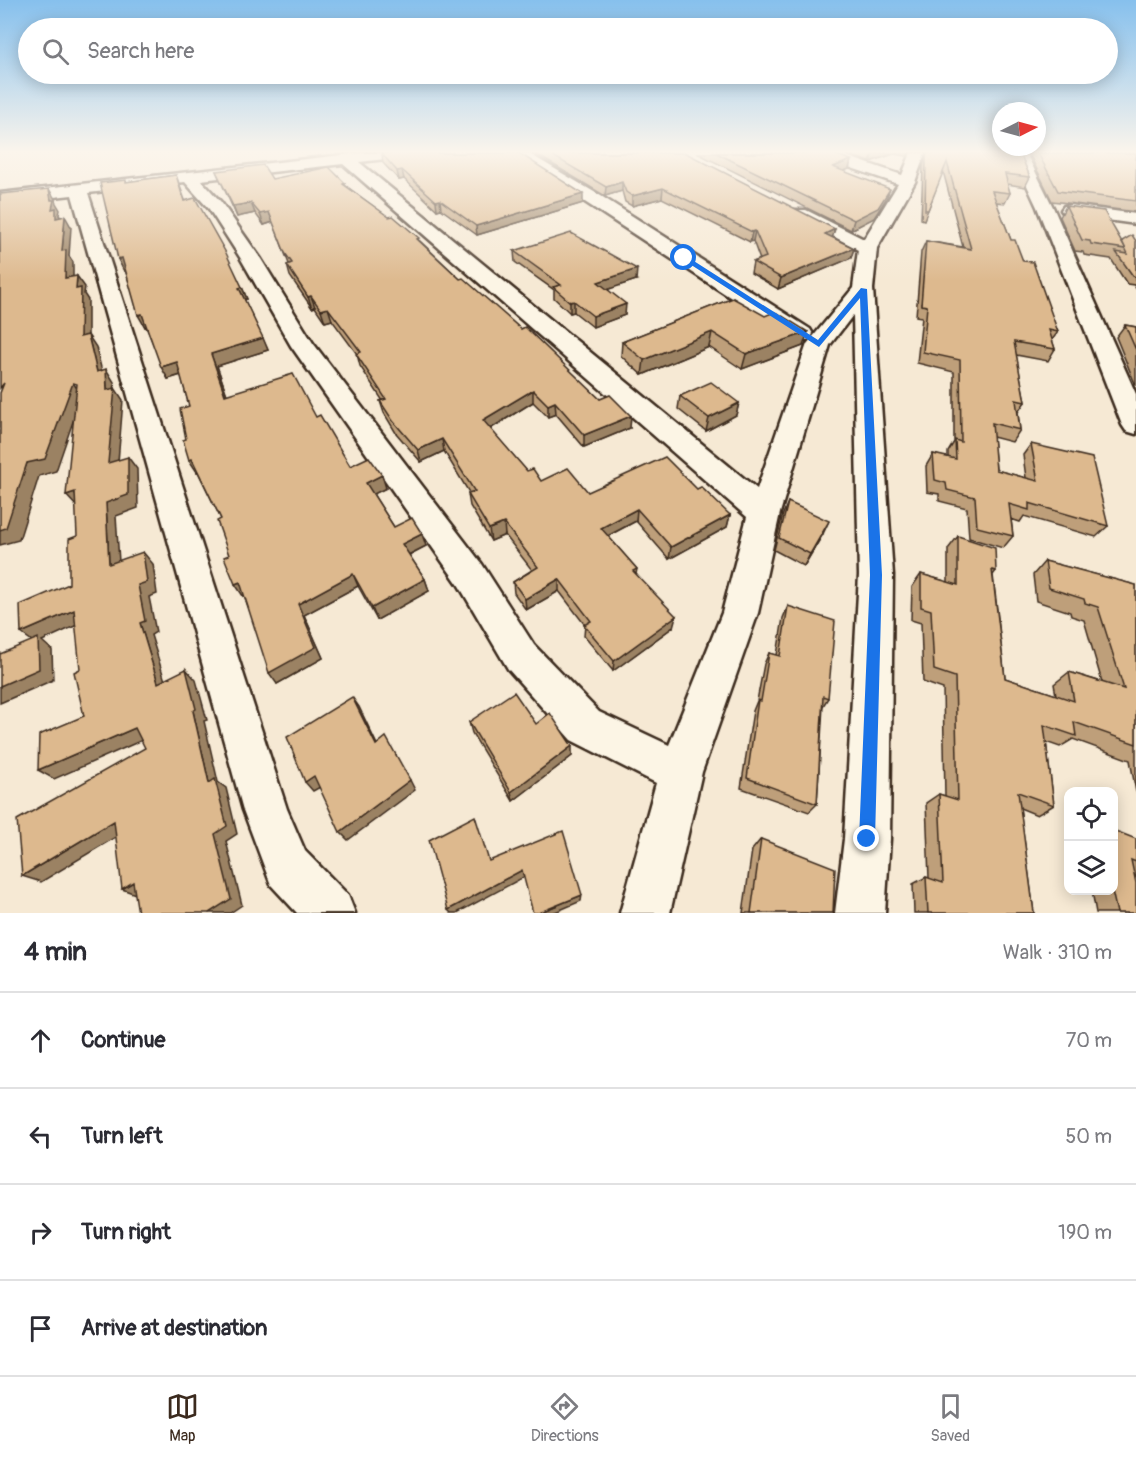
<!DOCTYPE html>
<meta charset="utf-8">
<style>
body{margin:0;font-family:Pangolin,sans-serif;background:#f7f7f7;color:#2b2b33}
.controls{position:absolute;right:18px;bottom:18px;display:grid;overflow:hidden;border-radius:12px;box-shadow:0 3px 15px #0003}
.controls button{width:54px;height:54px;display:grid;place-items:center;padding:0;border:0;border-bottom:2px solid #e1e1e2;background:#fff;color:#2b2b33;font:30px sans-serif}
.compass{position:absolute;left:992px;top:102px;width:54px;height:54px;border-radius:50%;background:#fff;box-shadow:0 3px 15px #0003;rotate:84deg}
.stop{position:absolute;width:18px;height:18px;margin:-14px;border:4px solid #1a73e8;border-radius:50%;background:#fff}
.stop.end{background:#1a73e8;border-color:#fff;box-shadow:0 2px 6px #0008}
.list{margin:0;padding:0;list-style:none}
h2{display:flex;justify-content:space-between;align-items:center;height:78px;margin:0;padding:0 24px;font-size:26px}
h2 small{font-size:20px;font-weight:400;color:#7c7c81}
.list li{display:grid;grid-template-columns:39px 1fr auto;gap:18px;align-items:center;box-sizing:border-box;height:96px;padding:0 24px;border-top:2px solid #e1e1e2}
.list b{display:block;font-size:22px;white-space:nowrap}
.list em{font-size:20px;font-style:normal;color:#7c7c81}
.icon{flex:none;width:33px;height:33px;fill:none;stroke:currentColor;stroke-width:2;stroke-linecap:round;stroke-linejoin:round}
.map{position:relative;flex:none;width:1136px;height:913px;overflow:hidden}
.search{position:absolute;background:#fff;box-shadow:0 3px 15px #0003;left:18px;right:18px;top:18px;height:66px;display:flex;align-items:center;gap:15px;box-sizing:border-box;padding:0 21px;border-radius:33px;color:#7c7c81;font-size:22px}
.sheet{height:462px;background:#fff}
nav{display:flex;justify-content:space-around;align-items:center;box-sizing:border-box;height:84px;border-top:2px solid #e1e1e2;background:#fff;font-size:16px;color:#7c7c81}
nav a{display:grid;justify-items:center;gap:3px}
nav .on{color:#3b2a1e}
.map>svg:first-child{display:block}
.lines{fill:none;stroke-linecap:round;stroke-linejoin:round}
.street-casing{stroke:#3b2a1e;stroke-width:5}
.street{fill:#fcf5e5;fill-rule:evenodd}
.wall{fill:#be9f7a;stroke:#3b2a1e;stroke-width:1.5}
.shaded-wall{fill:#9b8263;stroke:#3b2a1e;stroke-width:1.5}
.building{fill:#ddb98e;stroke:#3b2a1e;stroke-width:1.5}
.route{fill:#1a73e8}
</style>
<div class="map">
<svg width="1136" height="913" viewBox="0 0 1136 913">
<rect width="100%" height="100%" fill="#f6e9d4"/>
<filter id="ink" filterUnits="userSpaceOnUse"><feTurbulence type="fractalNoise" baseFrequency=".0167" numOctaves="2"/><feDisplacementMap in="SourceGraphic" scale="12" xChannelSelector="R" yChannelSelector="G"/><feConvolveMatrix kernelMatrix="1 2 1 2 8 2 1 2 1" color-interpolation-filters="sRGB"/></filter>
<g filter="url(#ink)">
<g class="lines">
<defs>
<g id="street">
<path d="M360 153H410L403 157 359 162 757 489 807 344 853 288 858 250 794 218 791 214 794 210H806L864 239 898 184 817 156 815 153H837L902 175 911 153H925L915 182 877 248 873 289 893 575 890 839 885 913H835L844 839 859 575 853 315 830 345 780 513 758 613 702 772 670 913H620L656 783 571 740 508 669 458 584 291 346 241 259 209 209 185 182 88 193 287 809 305 851 348 895 355 913H297L271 885 243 810 72 195 0 203V193ZM343 164 747 517 722 613 669 745 599 712 534 645 482 564 313 343 261 259 221 202 201 180Z"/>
<path d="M510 153H528L601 196 810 329 813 334 810 339 802 341 794 339Z"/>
<path d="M1012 153H1026L1053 207 1136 394V434L1126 431 1122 425 1037 207Z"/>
<path d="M1070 205 1136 214V224L1064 214 1061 210 1064 206Z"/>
</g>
</defs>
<!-- street casing -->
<use href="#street" class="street-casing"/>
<!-- street -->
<use href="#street" class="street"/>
</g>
<!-- wall -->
<g class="wall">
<path d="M534 153H686L833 237 854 248 851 258 778 289 751 273 753 262 760 260 753 241 750 242 662 198 632 206 625 202 622 191 605 196Z"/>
<path d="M697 153H831L851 160 849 169 844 171 886 199 874 218 851 230Z"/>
<path d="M845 153H909L907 156 894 154 870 162Z"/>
<path d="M926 153H1020L1030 177 1025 187 1007 184 1010 193 1005 203 996 202 1011 240 1023 261 1058 332 1052 340 1055 349 1048 361 1016 355 1025 402 1018 412 1020 430 1012 442 993 437 996 470 1026 478 1023 455 1031 444 1108 526 1096 537 1024 516 1020 522 1011 519 1013 536 1003 548 969 538 967 508 939 501V494L927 492 926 466 933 454 948 458V452L954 442V372L917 363 922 317 916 316 921 252 926 241 963 247 943 171 924 220 921 219 923 167Z"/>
<path d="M1029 153H1136V212L1052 201Z"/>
<path d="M382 154 583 203 477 235 441 209 437 210 404 179 399 180 383 163Z"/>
<path d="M216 171 272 179 345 183V185L420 241 460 279 630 428 584 447 556 414 548 417 533 402 490 429 527 471 541 481 588 492 697 489 730 515 727 527 669 559 636 521 608 536 637 569 636 574 673 627 613 671 584 636 585 625 559 591 526 610 514 593 513 582 532 570 505 535 491 541 470 506 468 494H470L444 451 421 462 396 433 384 413 380 401H383L360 366 357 354 332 320 325 322 315 307 312 308 290 276 287 265 289 264 273 222 264 225 255 213 237 217Z"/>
<path d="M176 175 185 200 242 287 247 299H244L268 350 217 366 227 395 316 417 350 466 382 475 386 488 373 494 394 527 422 534 426 546 409 555 425 579 429 591 377 620 358 586 304 615 323 658 277 684 244 595 243 596 229 555 221 519 198 472H197L186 439 189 406 181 375 168 379 146 327H145L125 270 124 271 118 259 127 182Z"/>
<path d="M1066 206 1122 242 1136 241V289L1134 285 1127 284 1111 259 1084 255 1083 252 1075 251 1060 217Z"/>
<path d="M514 251 636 280 607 289 625 315 593 327 574 312 570 313 554 298V290L515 262Z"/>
<path d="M733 298 803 346 742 369 709 347 642 375 621 356 622 342Z"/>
<path d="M1125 325 1136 327V386L1116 337Z"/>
<path d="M680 396 739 403 736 415 706 431 678 409Z"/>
<path d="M788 502 823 534 804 566 774 550 783 514Z"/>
<path d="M958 536 996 571 993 575 1005 678 1056 695 1054 684 1069 672 1102 682 1084 620 1071 616 1070 612 1036 601 1033 575 1045 561 1136 585V792L1130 760 1073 739 1060 747 1046 742 1054 805 1037 815 1020 808 1034 913H914L913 884 926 877 929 878 926 803 939 794 945 796 943 689 923 682 921 623 911 620 912 587 921 574 948 582V549Z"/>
<path d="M788 606 828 698 823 706 817 804 809 812 741 788 753 711 757 701 764 664 769 653 777 655 783 618Z"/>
<path d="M469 722 536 724 572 756 513 801 472 733Z"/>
<path d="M761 839 833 913H743L752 850Z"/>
<path d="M1136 839V877L1135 876 1136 913H1096L1092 891H1113Z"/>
</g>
<!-- shaded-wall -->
<g class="shaded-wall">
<path d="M873 153H894L870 162Z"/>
<path d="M851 160 849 169 830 176 833 167Z"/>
<path d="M402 170 404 179 399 180 397 171Z"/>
<path d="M622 182V191L605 196 606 187Z"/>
<path d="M663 188 662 198 632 206V196Z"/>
<path d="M49 189 55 199 56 203 60 210 59 215 62 219 56 218 52 209Z"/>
<path d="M890 189 886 199 874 218 851 230 854 220Z"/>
<path d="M583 194V203L477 235 476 226Z"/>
<path d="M440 200 441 209 437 210 436 201Z"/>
<path d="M251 203 255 213 237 217 233 206Z"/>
<path d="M269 212 273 222 264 225 260 214Z"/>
<path d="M65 216 71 227 69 256 73 262V290L65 278 62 251Z"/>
<path d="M835 229 832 239 825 234Z"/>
<path d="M755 231 753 241 750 242 752 232Z"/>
<path d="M854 248 851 258 778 289 781 278Z"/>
<path d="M122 258 128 270 124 271 118 259Z"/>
<path d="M637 269 636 280 598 293V282Z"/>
<path d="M77 276 85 287 84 294 88 300V349L80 337 76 289Z"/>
<path d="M242 287 247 299H244L239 288Z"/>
<path d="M311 296 315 307 312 308 308 297Z"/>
<path d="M574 301V312L570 313V302Z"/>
<path d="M626 304 625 315 593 327V316Z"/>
<path d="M328 308 332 320 325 322 321 310Z"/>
<path d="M142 314 148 326 145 327 138 315Z"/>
<path d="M712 332 709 347 642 375 644 360Z"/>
<path d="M808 332 803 346 742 369 746 354Z"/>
<path d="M88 335 96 347 105 384 97 372Z"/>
<path d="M263 338 268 350 217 366 231 407 225 395 211 354Z"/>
<path d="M177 362 184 374 168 379 161 367Z"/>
<path d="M106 369 114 382 115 390V388L123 400 117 475 108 463 107 390Z"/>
<path d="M73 383 82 395 56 471 39 476 19 540 0 545V530L27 463Z"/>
<path d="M533 390V402L485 432 483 420Z"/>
<path d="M555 402 556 414 548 417V405Z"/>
<path d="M739 403 736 415 706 431 709 418Z"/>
<path d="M631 416 630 428 584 447V435Z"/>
<path d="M442 439 444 451 421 462 418 450Z"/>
<path d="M128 457 137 469 138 508 116 516 120 577 109 564 106 503Z"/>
<path d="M192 459 199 471 197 472 189 460Z"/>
<path d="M382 475 386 488 370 496 366 483Z"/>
<path d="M75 492 77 507 66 495Z"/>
<path d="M637 509 636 521 600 540 601 528Z"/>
<path d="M730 515 727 527 669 559 671 547Z"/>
<path d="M829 521 823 534 804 566 810 554Z"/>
<path d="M504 523 505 535 491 541 489 529Z"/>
<path d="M422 534 426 546 406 556 402 544Z"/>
<path d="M143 552 153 564 157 594 149 597 156 632 151 635 169 694 158 683 140 623 138 585Z"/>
<path d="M353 574 358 586 304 615 323 658 277 684 269 673 298 604Z"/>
<path d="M425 579 429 591 377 620 372 608Z"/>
<path d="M559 579V591L526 610 525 599Z"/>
<path d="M240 582 248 593 243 596 235 584Z"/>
<path d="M74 610 86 621 42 641 52 650 53 680 0 703V686L36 644 21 633Z"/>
<path d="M676 616 673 627 613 671 614 661Z"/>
<path d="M186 669 196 680 207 720 204 721 218 782 226 788 237 834 226 841 242 905 230 913H209L215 834 209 783 193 711Z"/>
<path d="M352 697 359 707 382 755 376 745Z"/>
<path d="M135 728 147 738 54 779 38 770Z"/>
<path d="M572 746V756L513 801 511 792Z"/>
<path d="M314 776 322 786 313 791 305 782Z"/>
<path d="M410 780 415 790 348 840 340 832Z"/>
<path d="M114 821 129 829 41 882 22 876Z"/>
<path d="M522 870 524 877 457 913H451L448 910Z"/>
<path d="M133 882 138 895 122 889Z"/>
<path d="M582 895 581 901 553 913H538Z"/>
</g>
<!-- building -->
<g class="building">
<path d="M387 153H519L583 194 476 226 440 200 436 201 402 170 397 171 382 154Z"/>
<path d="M548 153H686L835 229 825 234 854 248 781 278 753 262 766 257 755 231 752 232 663 188 632 196 626 192 622 182 606 187Z"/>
<path d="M716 153H831L851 160 833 167 890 189 878 208 854 220Z"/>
<path d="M927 153H1020L1030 177 1005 174 1010 193 992 191 1011 240H1015L1023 261 1033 262 1058 332 1049 330 1055 349 1014 342 1025 402 1016 400 1020 430 992 423 996 470 1038 481 1031 444 1092 458 1108 526 1029 503V510L1009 504 1013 536 977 527 975 497 947 490 946 483 935 480 933 454 956 459 955 440 961 442 960 360 923 352 927 306 921 305 926 241 971 249 947 162 928 210H925L926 158Z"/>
<path d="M1038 153H1136V201L1058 191Z"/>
<path d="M263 165 272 179 329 167 345 183 343 184 389 217 393 216 419 238 417 239 460 279 463 278 521 329 525 327 600 399 610 395 631 416 584 435 555 402 548 405 533 390 483 420 527 471 533 469 541 481 568 468 588 492 665 457 697 489 701 487 730 515 671 547 637 509 601 528 637 569 633 571 676 616 614 661 584 625 591 621 559 579 525 599 513 582 538 567 504 523 489 529 468 494 475 492 442 439 418 450 393 421 380 401 386 399 356 354 361 352 328 308 321 310 311 296 308 297 287 265 292 263 285 253 269 212 260 214 251 203 233 206 216 171Z"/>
<path d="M176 175 184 201 195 198 226 253 242 287 239 288 263 338 211 354 225 395 293 374 316 417 320 415 350 466 369 457 382 475 366 483 394 527 412 518 422 534 402 544 425 579 372 608 353 574 298 604 316 647 269 673 240 582 235 584 224 557 229 555 217 521 221 519 192 459 189 460 183 440 186 439 180 409 189 406 177 362 161 367 142 314 138 315 122 258 118 259 100 183 126 180V182Z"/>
<path d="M49 189 51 200H54L52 209 56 208V218L65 216 62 251 66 250 65 278 77 276 76 289 81 288 80 337 88 335 97 372 106 369 107 390 115 388 108 463 128 457V495L106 503 109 564 143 552 147 582 138 585 145 621 140 623 158 683 186 669 196 709 193 711 209 783 215 779 227 826 215 834 231 899 209 913H138L133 882 122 889 114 821 22 876 17 820 145 748 135 728 38 770 39 735 84 716 74 672 80 669 74 610 21 633 20 605 69 584V539L77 536 75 492 66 495 77 384 73 383 45 459 27 463 6 528 0 530V393L4 383 0 388V194Z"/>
<path d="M1066 206 1104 211 1126 249 1091 244 1090 241 1082 240Z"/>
<path d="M571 233 637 269 598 282 626 304 593 316 574 301 570 302 553 287 561 285 514 251Z"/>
<path d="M1132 235 1136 241V277L1133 276 1116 252 1128 254 1122 241Z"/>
<path d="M733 298 765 316 774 312 779 314 808 332 746 354 712 332 644 360 622 342Z"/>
<path d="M1125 325 1136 327V350Z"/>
<path d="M711 382 739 403 709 418 680 396Z"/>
<path d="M788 502 829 521 810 554 779 538Z"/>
<path d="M958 536 995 548 996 571 992 570 1005 678 1074 701 1069 672 1124 689 1098 607 1085 603 1084 599 1049 588 1045 561 1136 585V744L1074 722 1076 736 1044 725 1054 805 1018 792 1034 913H928L926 877 943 883 939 794 958 800 955 677 934 670 931 610 921 607V574L958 585Z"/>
<path d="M788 606 835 621 828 698 823 696 817 804 747 778 758 700 761 701 769 653 780 656Z"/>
<path d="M38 638 39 669 0 686V654Z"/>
<path d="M514 692 536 724 550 713 572 746 511 792 469 722Z"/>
<path d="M352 697 376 745 386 737 410 780 340 832 314 776 305 782 287 737Z"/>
<path d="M475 816 489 861 563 831 582 895 538 913H533L522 870 448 910 429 840Z"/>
<path d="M1113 830 1136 839V862L1131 860 1136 883V913H1117L1112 891H1113Z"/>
<path d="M761 839 835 868 833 913H751Z"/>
</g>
</g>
<!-- sky -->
<linearGradient id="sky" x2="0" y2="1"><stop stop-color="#86c0ed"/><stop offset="0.54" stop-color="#fbf5ec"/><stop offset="1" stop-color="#fbf5ec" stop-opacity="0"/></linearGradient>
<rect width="1136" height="281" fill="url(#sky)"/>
<!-- route -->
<path class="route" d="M682 256H686L818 340 861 288 867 289 882 575 875 839 873 844 867 847 862 844 859 839 870 575 860 298 819 347 682 259Z"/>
</svg>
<div class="controls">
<button><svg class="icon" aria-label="locate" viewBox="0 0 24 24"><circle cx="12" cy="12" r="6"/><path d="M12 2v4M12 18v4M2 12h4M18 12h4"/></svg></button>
<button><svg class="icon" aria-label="layers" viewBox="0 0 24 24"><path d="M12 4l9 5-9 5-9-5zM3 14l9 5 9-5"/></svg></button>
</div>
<svg class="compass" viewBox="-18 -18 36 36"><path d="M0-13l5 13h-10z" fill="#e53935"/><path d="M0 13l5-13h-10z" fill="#7c7c81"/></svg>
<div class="stop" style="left:684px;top:258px"></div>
<div class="stop end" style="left:867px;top:839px"></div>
<div class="search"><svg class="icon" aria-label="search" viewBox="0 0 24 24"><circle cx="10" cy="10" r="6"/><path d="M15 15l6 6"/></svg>Search here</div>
</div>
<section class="sheet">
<h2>4 min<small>Walk · 310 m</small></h2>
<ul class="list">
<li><svg class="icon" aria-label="ahead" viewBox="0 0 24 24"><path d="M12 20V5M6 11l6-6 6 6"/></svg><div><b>Continue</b></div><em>70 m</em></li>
<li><svg class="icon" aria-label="left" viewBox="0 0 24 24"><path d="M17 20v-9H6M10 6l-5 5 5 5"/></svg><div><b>Turn left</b></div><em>50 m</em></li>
<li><svg class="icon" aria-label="right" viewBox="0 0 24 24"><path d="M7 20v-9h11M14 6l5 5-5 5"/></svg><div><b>Turn right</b></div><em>190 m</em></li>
<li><svg class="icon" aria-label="arrive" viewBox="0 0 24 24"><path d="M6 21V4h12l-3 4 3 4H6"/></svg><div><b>Arrive at destination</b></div></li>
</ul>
</section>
<nav>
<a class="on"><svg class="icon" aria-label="map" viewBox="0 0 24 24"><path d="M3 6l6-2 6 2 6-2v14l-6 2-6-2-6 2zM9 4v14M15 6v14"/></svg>Map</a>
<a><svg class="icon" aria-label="directions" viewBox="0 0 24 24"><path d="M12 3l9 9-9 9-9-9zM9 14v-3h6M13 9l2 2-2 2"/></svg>Directions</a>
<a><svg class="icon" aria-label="saved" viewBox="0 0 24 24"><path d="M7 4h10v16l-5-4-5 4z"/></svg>Saved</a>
</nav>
